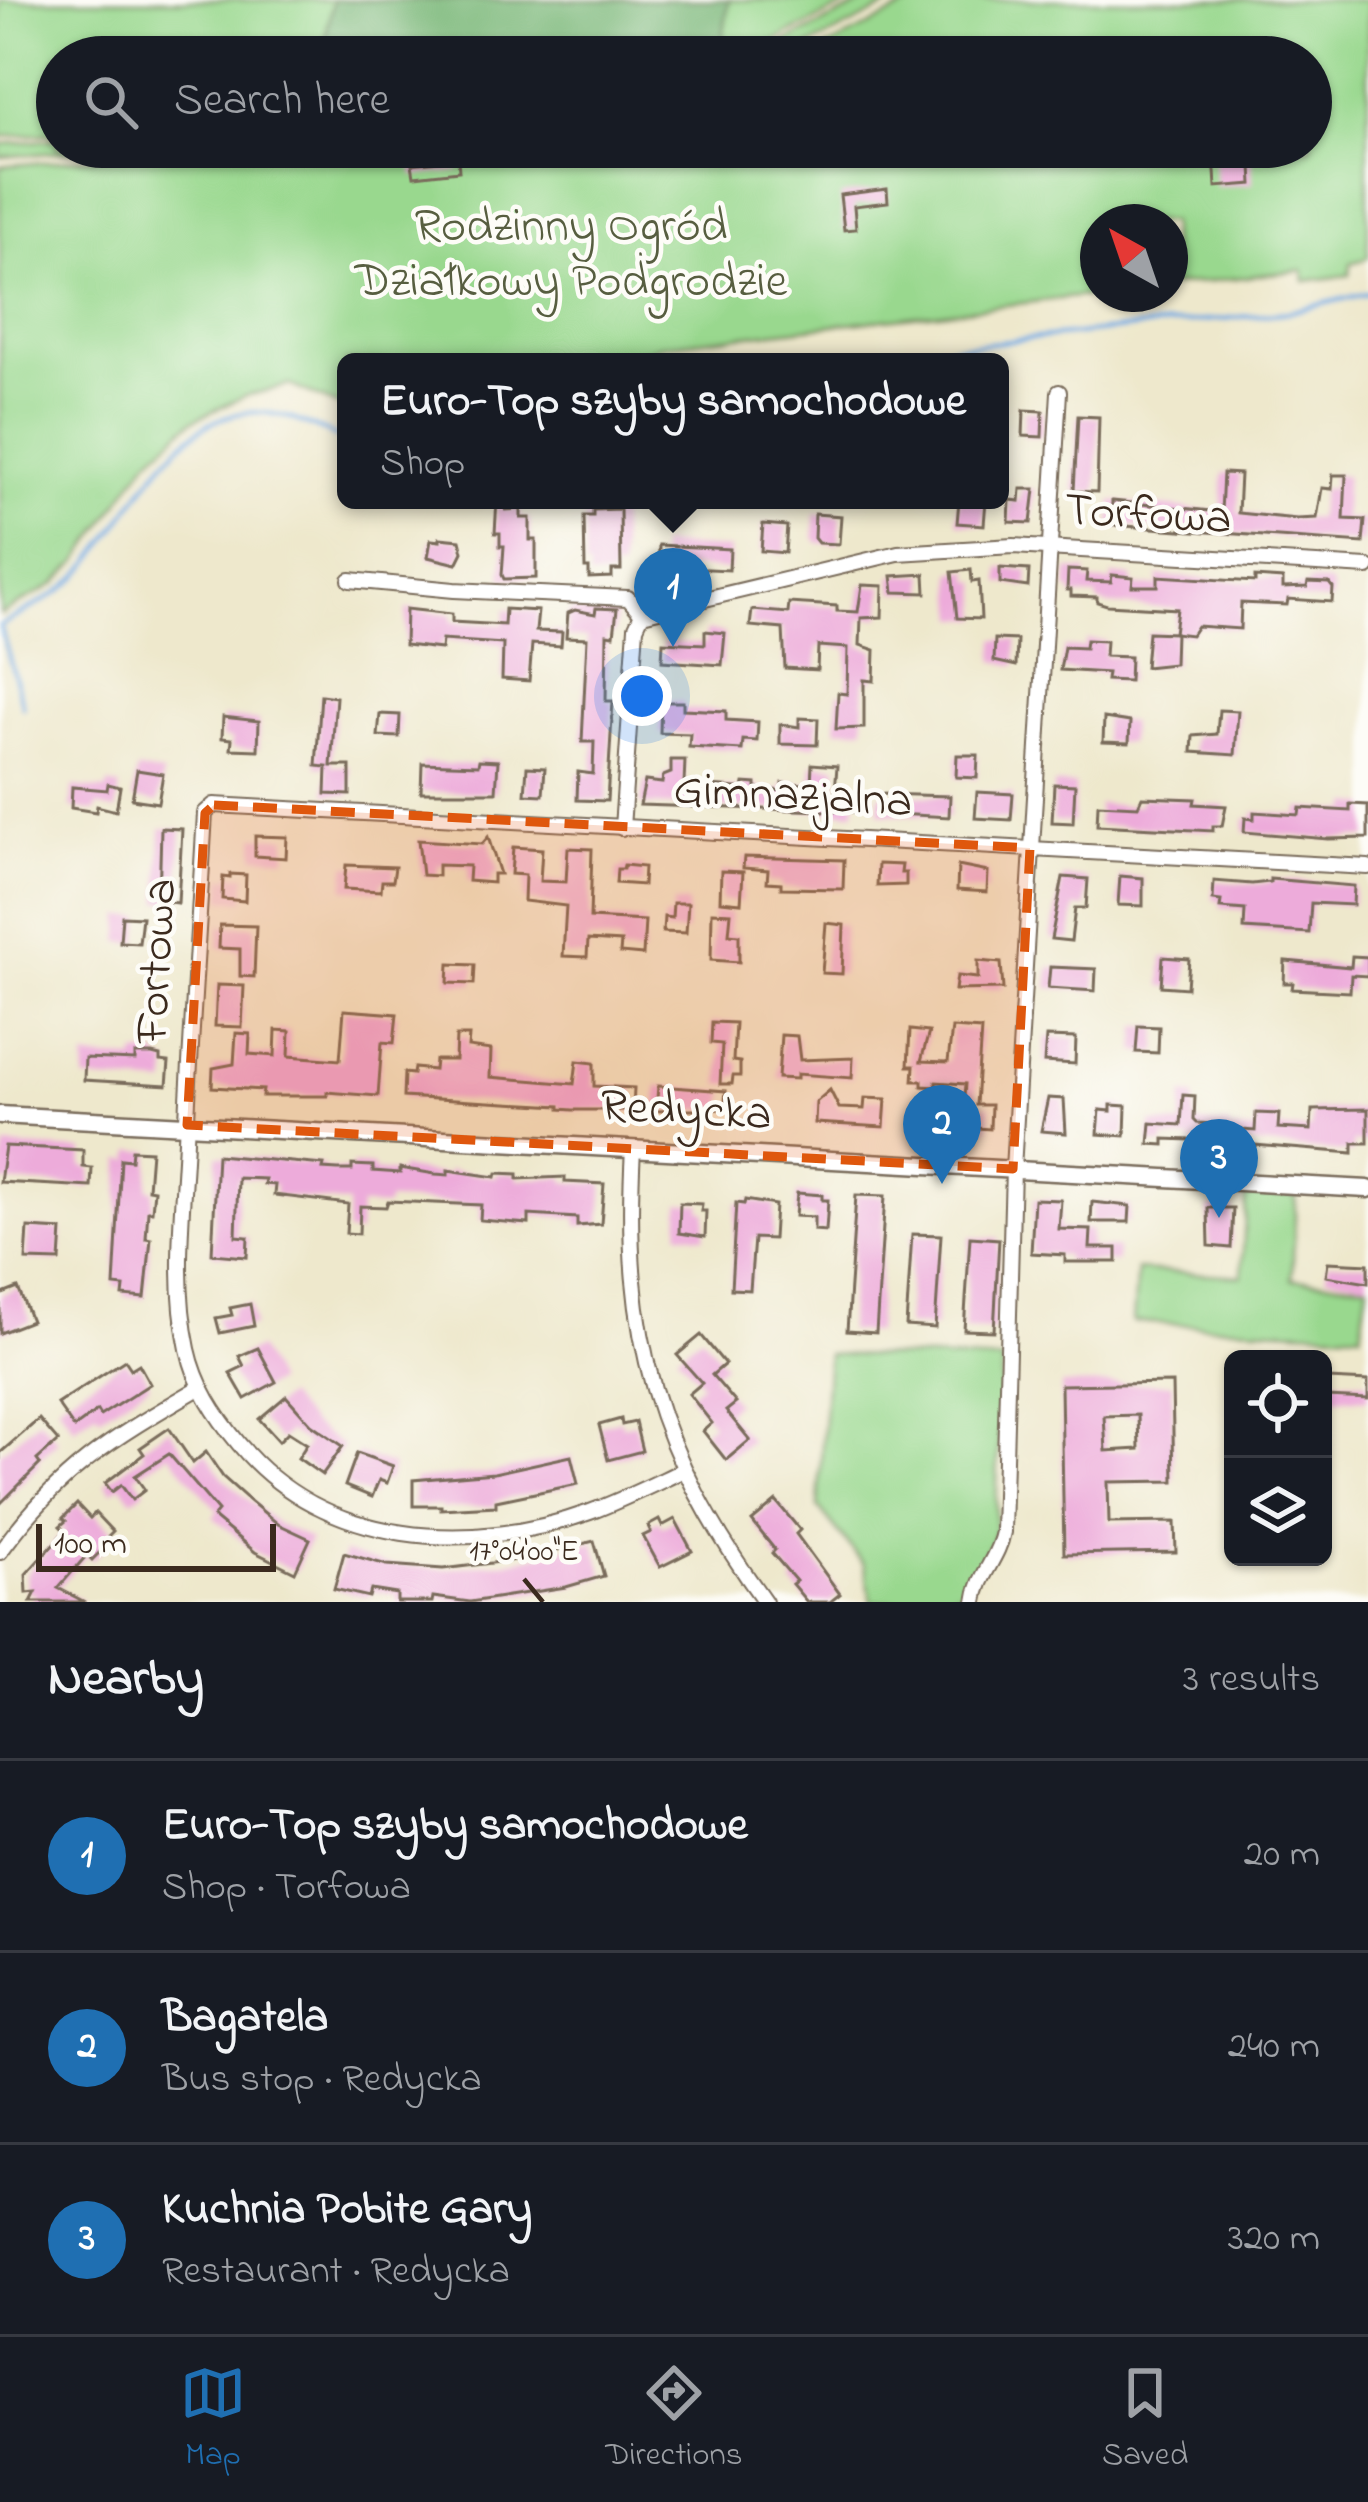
<!DOCTYPE html>
<meta charset="utf-8">
<style>
body{margin:0;font-family:"Indie Flower",sans-serif;background:#20242c;color:#f1f3f6}
.controls{position:absolute;right:36px;bottom:36px;display:grid;overflow:hidden;border-radius:18px;box-shadow:0 3px 9px #0004}
.controls button{width:108px;height:108px;display:grid;place-items:center;padding:0;border:0;border-bottom:3px solid #363941;background:#171b24;color:#f1f3f6;font:60px sans-serif}
.compass{position:absolute;left:1080px;top:204px;width:108px;height:108px;border-radius:50%;background:#171b24;box-shadow:0 3px 9px #0004;rotate:320deg}
.scale{position:absolute;left:36px;bottom:30px;width:240px;box-sizing:border-box;padding-left:12px;border:6px solid #3b2a1e;border-top:0;font-size:33px;line-height:42px;white-space:nowrap;color:#3b2a1e;-webkit-text-stroke:9px #fdfcf7;paint-order:stroke}
.you{position:absolute;left:642px;top:696px;width:42px;height:42px;margin:-30px;border:9px solid #fff;border-radius:50%;background:#1a73e8;box-shadow:0 0 0 18px #1a73e833}
.badge{display:grid;place-items:center;width:78px;height:78px;border-radius:50%;background:#1f6fb2;color:#fff;font-size:39px;font-weight:700}
.pin{position:absolute;translate:-50% -99px;filter:drop-shadow(0 3px 6px #0008)}
.pin::after{content:'';position:absolute;top:63px;width:42px;height:36px;background:inherit;clip-path:polygon(0 0,100% 0,50% 100%)}
.popup{position:absolute;left:337px;top:353px;width:672px;height:156px;box-sizing:border-box;display:grid;place-content:center;border-radius:18px;background:#171b24;filter:drop-shadow(0 3px 9px #0005);font-size:39px;white-space:nowrap;color:#9ea1a6}
.popup b{font-size:45px;color:#f1f3f6}
.popup::after{content:'';position:absolute;left:50%;top:100%;margin-left:-24px;border:24px solid transparent;border-top-color:#171b24}
.list{margin:0;padding:0;list-style:none}
h2{display:flex;justify-content:space-between;align-items:center;height:156px;margin:0;padding:0 48px;font-size:51px}
h2 small{font-size:39px;font-weight:400;color:#9ea1a6}
.list li{display:grid;grid-template-columns:78px 1fr auto;gap:36px;align-items:center;box-sizing:border-box;height:192px;padding:0 48px;border-top:3px solid #363941}
.list b{display:block;font-size:45px;white-space:nowrap}
.list p{margin:0;font-size:39px;white-space:nowrap;color:#9ea1a6}
.list em{font-size:39px;font-style:normal;color:#9ea1a6}
.icon{flex:none;width:66px;height:66px;fill:none;stroke:currentColor;stroke-width:2;stroke-linecap:round;stroke-linejoin:round}
.map{position:relative;flex:none;width:1368px;height:1602px;overflow:hidden}
.search{position:absolute;background:#171b24;box-shadow:0 3px 9px #0004;left:36px;right:36px;top:36px;height:132px;display:flex;align-items:center;gap:30px;box-sizing:border-box;padding:0 42px;border-radius:66px;color:#9ea1a6;font-size:45px}
.sheet{height:732px;background:#171b24}
nav{display:flex;justify-content:space-around;align-items:center;box-sizing:border-box;height:168px;border-top:3px solid #363941;background:#171b24;font-size:33px;color:#9ea1a6}
nav a{display:grid;justify-items:center;gap:6px}
nav .on{color:#1f6fb2}
.map>svg:first-child{display:block}
.green{fill:#99d88e;stroke:#6a8156;stroke-width:3}
.forest{fill:#7ab879;stroke:#5a714c;stroke-width:3}
.lines{fill:none;stroke-linecap:round;stroke-linejoin:round}
.stream{stroke:#73abe2;stroke-width:4.5}
.building{fill:#edabda;fill-rule:evenodd}
.minor-casing{stroke:#7a6c5b;stroke-width:18}
.tertiary-casing{stroke:#7a6c5b;stroke-width:21}
.minor{stroke:#fff;stroke-width:14}
.tertiary{stroke:#fff;stroke-width:16}
.marked{fill:#df570d;fill-opacity:0.2;stroke:#df570d;stroke-width:9;stroke-dasharray:24 15;stroke-linejoin:round}
.ticks{fill:none;stroke:#3b2a1e;stroke-width:4.5}
.labels{text-anchor:middle;dominant-baseline:central;stroke-width:9;stroke-linejoin:round;paint-order:stroke}
.park-label{font-size:48px;fill:#575e40;stroke:#fdfcf7}
.street-label{font-size:48px;fill:#3b2a1e;stroke:#fdfcf7}
.ticks-label{font-size:30px;text-anchor:middle;fill:#3b2a1e;stroke:#fdfcf7;stroke-width:9;stroke-linejoin:round;paint-order:stroke}
</style>
<div class="map">
<svg width="1368" height="1602" viewBox="0 0 1368 1602">
<rect width="100%" height="100%" fill="#fdfcf7"/>
<filter id="ink" filterUnits="userSpaceOnUse"><feTurbulence type="fractalNoise" baseFrequency=".00833" numOctaves="2"/><feDisplacementMap in="SourceGraphic" scale="24" xChannelSelector="R" yChannelSelector="G"/><feConvolveMatrix kernelMatrix="1 2 1 2 8 2 1 2 1" color-interpolation-filters="sRGB"/></filter>
<filter id="wash" filterUnits="userSpaceOnUse"><feTurbulence type="fractalNoise" baseFrequency=".004" numOctaves="4" result="noise"/><feDisplacementMap in="SourceGraphic" scale="48" xChannelSelector="R" yChannelSelector="G"/><feGaussianBlur stdDeviation="2.7" result="paint"/><feColorMatrix in="noise" values="0 0 0 0 0 0 0 0 0 0 0 0 0 0 0 0 0 1.4 0 .05"/><feComposite in="paint" operator="in"/></filter>
<g filter="url(#wash)">
<rect width="100%" height="100%" fill="#eee8cc"/>
<!-- green -->
<g class="green">
<path d="M0 0H333L323 50 351 57H57V133L0 137Z"/>
<path d="M729 0H857L742 57H658L686 55 722 22Z"/>
<path d="M871 0H901L788 57H755Z"/>
<path d="M921 0H1368V258L1351 263 1350 275 1305 281 1303 270 1170 286V222H1098V294H1101L661 345 615 362H346V409L290 385 245 396 192 421 147 461 79 560 56 583 0 615V166L221 147H1311V57H808Z"/>
<path d="M57 139V147H123L0 157V144Z"/>
<path d="M1246 1194 1296 1196 1292 1279 1368 1284 1361 1333 1133 1322 1137 1270 1242 1276Z"/>
<path d="M828 1354 1002 1361 995 1535 966 1590 925 1602H872L864 1564 818 1507Z"/>
</g>
<!-- forest -->
<path class="forest" d="M333 0H729L722 43 686 55 658 57H351L323 51Z"/>
<g class="lines">
<!-- stream -->
<g class="stream">
<path d="M807 362 1289 312 1368 293"/>
<path d="M0 626C27 610 55 598 78 576 130 524 174 401 267 413 293 416 321 431 346 440"/>
<path d="M0 626 23 707"/>
</g>
</g>
<g id="blocks">
<!-- building -->
<g class="building">
<path d="M1251 148 1253 184 1216 187 1214 155Z"/>
<path d="M458 159 459 171 414 176 412 164Z"/>
<path d="M887 189 888 202 854 206 856 229 844 230 840 195Z"/>
<path d="M1024 410 1043 411 1042 437 1023 436Z"/>
<path d="M1078 416 1099 417 1097 492 1074 491Z"/>
<path d="M1223 473 1240 474 1238 513 1297 519 1317 518 1322 488 1332 489 1333 475H1346L1344 519 1365 520 1363 543 1111 525 1112 501 1221 512Z"/>
<path d="M1021 489H1035L1031 523 1009 522 1010 500 1020 501Z"/>
<path d="M497 500 506 510 521 509V518H530V540H536V578L504 579 502 575 504 546H500V533H495Z"/>
<path d="M959 500H986L984 525 957 523Z"/>
<path d="M620 509 621 570H612V577L589 578V568H585L584 516H593V510Z"/>
<path d="M815 514 841 516 839 544 818 543 814 538Z"/>
<path d="M763 524 787 526 785 553 761 551Z"/>
<path d="M440 538 460 540 463 552 457 564 428 557 431 540 440 541Z"/>
<path d="M659 545 730 549 729 570 689 568 688 584H658Z"/>
<path d="M1000 568 1029 570 1028 587 1000 583Z"/>
<path d="M971 570 972 582 979 581 981 619 957 618 952 572Z"/>
<path d="M1068 570 1087 571 1086 581 1111 582 1112 575 1133 577 1132 586H1158V576L1255 582V577L1283 579V588L1307 587 1308 582 1329 583 1333 588 1332 602 1288 599 1287 605 1241 603 1240 629 1197 626 1191 635 1174 633 1177 609 1107 605 1097 602V597L1071 596V590H1067Z"/>
<path d="M925 574 926 593 894 592 892 576Z"/>
<path d="M862 585 883 586 882 617 861 618 860 645 875 650 874 681 864 680V728L836 729 838 693 847 694 848 648 818 646 817 670 785 668 783 629 750 626 752 610 788 613 789 603 837 606V611L858 612Z"/>
<path d="M596 608 617 609 614 635 607 634 606 701H613L607 801 577 800 578 772 593 774 594 742H582L587 638 566 637 568 613 575 610 595 614Z"/>
<path d="M406 609 452 614V622L504 625 505 609 538 611 536 631 562 632 561 646 532 644 529 681 502 679 503 644 442 640 441 649 405 645Z"/>
<path d="M705 631 725 633 722 665 662 661 663 642 705 644Z"/>
<path d="M1148 632 1175 633 1174 664 1145 667Z"/>
<path d="M995 639 1017 640 1016 666 994 661Z"/>
<path d="M1086 640 1106 641 1105 656 1130 657 1129 681 1106 680 1107 673 1060 670 1064 647 1085 648Z"/>
<path d="M321 695 336 697 331 766H350V795L326 794 327 767 316 766Z"/>
<path d="M661 702H683V709L726 711V720L758 722 757 741 743 740 742 750 689 747 690 734 660 733Z"/>
<path d="M1219 710 1238 711 1235 755 1192 752 1193 736 1217 734Z"/>
<path d="M380 714 400 715 399 737 378 736Z"/>
<path d="M223 717 259 721 258 750 231 749 232 739 222 738Z"/>
<path d="M799 718 818 719 817 745 780 744V724L799 727Z"/>
<path d="M1104 718 1130 722 1129 743 1103 742Z"/>
<path d="M957 755H978L977 778 956 777Z"/>
<path d="M479 760 498 761 496 792H421L422 763 478 765Z"/>
<path d="M671 760H685L684 784 737 788H743L744 783 756 784V788L782 791V783L811 784 812 764 837 766 835 792 856 793 855 812 640 805 645 781 662 783 663 776 671 773Z"/>
<path d="M527 767 545 768 543 795 525 794Z"/>
<path d="M137 770 163 774 158 803 132 799Z"/>
<path d="M108 784 120 787 116 811 97 806 96 812 71 808 72 787 107 790Z"/>
<path d="M1054 784 1075 785 1073 823 1052 822Z"/>
<path d="M977 792 1013 794 1011 820 975 818Z"/>
<path d="M880 794 950 796 949 817 879 813Z"/>
<path d="M1142 797 1195 799 1194 804 1226 806 1222 826H1213V831L1097 825 1098 804 1138 806Z"/>
<path d="M1350 804 1368 805V838L1328 839 1244 832 1245 818 1254 819V812L1299 815 1300 808 1350 811Z"/>
<path d="M161 828 182 829 178 903 159 901Z"/>
<path d="M255 836 287 837 286 858 255 856Z"/>
<path d="M488 837 500 874H493V883L468 881 469 866 438 865V876L422 875 418 840 482 844Z"/>
<path d="M513 847 542 849 540 881 566 882 568 848 592 849 590 918 645 921 643 955 620 953 621 942 588 940 587 957 563 956 566 906 524 901 525 875 511 874Z"/>
<path d="M744 857 844 860 843 889 781 888V883L767 882 768 870 743 868Z"/>
<path d="M878 864 902 865 901 873H906V885L877 886Z"/>
<path d="M346 865 395 867 393 881H382L381 891 344 889Z"/>
<path d="M624 865 644 867 643 885 616 883 617 869H623Z"/>
<path d="M958 866 988 872 987 892 957 890Z"/>
<path d="M721 871 743 872 741 903 720 901Z"/>
<path d="M230 874 246 875 245 901 222 899 223 877 230 878Z"/>
<path d="M1120 876 1143 878V906L1118 905Z"/>
<path d="M1063 877 1088 879 1086 908H1075L1071 941 1051 939Z"/>
<path d="M1270 879 1354 886 1353 905 1311 903 1309 933 1244 929 1245 910 1220 908 1221 901 1213 900 1214 881 1252 884 1270 882Z"/>
<path d="M673 903H688L686 933 663 932 664 917 672 918Z"/>
<path d="M712 912 731 913 729 934 739 935V962L711 960Z"/>
<path d="M122 916 142 917 139 943 120 942Z"/>
<path d="M826 923 844 925 842 974 822 973Z"/>
<path d="M220 925 256 926 254 977 240 976V949L219 948Z"/>
<path d="M1352 956 1368 957V976L1351 975 1350 992 1292 989 1293 983H1284L1285 961 1351 967Z"/>
<path d="M1163 957 1189 959 1187 988 1161 986Z"/>
<path d="M978 961 1001 963 1003 989 955 990 957 976 978 978Z"/>
<path d="M449 964 475 965 474 984 448 983Z"/>
<path d="M1050 967 1096 969 1095 991 1048 988Z"/>
<path d="M217 985 244 986 242 1027 215 1026Z"/>
<path d="M344 1010 397 1014 394 1043 382 1042 378 1096 327 1092V1096H262L263 1090 212 1087 213 1068 234 1064 236 1033 250 1034 249 1054 275 1056 276 1030 290 1031 289 1056 340 1060Z"/>
<path d="M712 1022 735 1023 733 1061 740 1062V1076H733L732 1084H720L722 1044 711 1043Z"/>
<path d="M1138 1026 1159 1027 1158 1053 1136 1052Z"/>
<path d="M952 1028 981 1030 976 1105H991L990 1129 962 1127 965 1084 936 1082V1087L922 1086V1081H913L914 1066H908L910 1030 929 1032 921 1061 948 1062Z"/>
<path d="M781 1035 797 1036 800 1060 853 1058 852 1078 797 1074V1079L778 1078Z"/>
<path d="M456 1036H469L468 1047 491 1050 490 1077 574 1084 577 1061 594 1063V1086L634 1088 633 1110H573L560 1109V1106L403 1097 404 1073 413 1074 414 1068 434 1070 435 1060H455Z"/>
<path d="M1046 1037 1076 1038 1075 1064 1044 1062Z"/>
<path d="M135 1054H152L160 1056V1061L169 1062 167 1085 84 1080 85 1058 135 1060Z"/>
<path d="M658 1086 726 1091 724 1109 656 1111Z"/>
<path d="M830 1090 839 1108 864 1109 865 1098 886 1099 884 1127 815 1123 816 1102Z"/>
<path d="M1183 1095 1195 1096 1194 1120 1197 1123 1230 1125 1229 1129 1255 1131 1256 1113 1279 1114 1278 1128 1311 1130 1312 1110 1368 1109V1143H1353V1153L1204 1141V1145L1191 1144V1140L1164 1139V1145L1149 1144 1151 1123 1181 1125Z"/>
<path d="M1048 1098 1064 1099 1066 1133 1041 1131Z"/>
<path d="M1111 1105 1126 1106 1125 1136 1098 1134 1100 1110 1111 1111Z"/>
<path d="M5 1146 83 1150V1167L92 1168 91 1187 0 1182Z"/>
<path d="M132 1150 151 1151 148 1189 154 1190 152 1211H148L146 1238 151 1239 145 1298 123 1296 124 1287 114 1286 121 1159 131 1160Z"/>
<path d="M217 1155 324 1165 323 1169 338 1170H352V1165L373 1166V1171L386 1172 400 1173V1168L435 1174 448 1175V1170L496 1177 497 1173 518 1174V1179L565 1177V1182L604 1184 601 1224 577 1226V1218L529 1215V1224L480 1220 481 1205 388 1201 386 1207 360 1206 359 1234 346 1233 348 1204 274 1195 275 1185 264 1184 265 1179 238 1178 236 1236 248 1237 247 1257 212 1254Z"/>
<path d="M797 1193 822 1195V1200H828L826 1231 814 1230V1217L795 1216Z"/>
<path d="M856 1195 885 1196 876 1333 847 1331Z"/>
<path d="M1034 1199 1061 1200 1059 1229 1091 1230 1090 1248H1117V1262H1065V1255L1031 1253Z"/>
<path d="M745 1200 775 1205 773 1239 754 1238 750 1290 731 1289 736 1203 744 1204Z"/>
<path d="M1092 1202 1130 1206 1129 1222H1091Z"/>
<path d="M680 1203 702 1204 701 1211H706L705 1237 679 1233Z"/>
<path d="M1208 1208H1233L1231 1248 1209 1246Z"/>
<path d="M28 1228 62 1230 60 1261 26 1260Z"/>
<path d="M912 1234 941 1235 935 1328 906 1326Z"/>
<path d="M970 1237 999 1239 994 1331 964 1330Z"/>
<path d="M1328 1262 1368 1264V1283L1326 1276Z"/>
<path d="M18 1288 31 1321 0 1333V1295Z"/>
<path d="M250 1304 254 1326 220 1333 216 1318 232 1315 230 1308Z"/>
<path d="M701 1335 725 1364 712 1375 736 1403 726 1411 750 1440 726 1460 703 1431 712 1423 689 1394 702 1383 677 1355Z"/>
<path d="M258 1348 276 1382 245 1399 230 1373 244 1366 239 1356Z"/>
<path d="M125 1360 131 1369 139 1364 150 1384 100 1416 97 1411 74 1428 57 1404Z"/>
<path d="M1328 1379 1368 1381V1399L1327 1397Z"/>
<path d="M1172 1383 1174 1481 1108 1482 1109 1523 1175 1522 1176 1552 1064 1554 1061 1385ZM1138 1415 1139 1449 1106 1451 1104 1416Z"/>
<path d="M286 1396 311 1424 343 1446 322 1475 298 1458 307 1444 288 1432 279 1441 259 1419Z"/>
<path d="M39 1419 58 1441 37 1460 40 1464 0 1504V1453Z"/>
<path d="M621 1419 622 1425 635 1422 642 1451 608 1460 599 1425Z"/>
<path d="M169 1428 193 1463 206 1452 223 1477 250 1501 278 1524 310 1539 295 1572 255 1552 213 1517 218 1511 169 1454 135 1476 145 1490 132 1500 121 1485 112 1492 105 1483 144 1454 140 1448Z"/>
<path d="M357 1453 393 1466 387 1483 379 1480 372 1497 345 1486Z"/>
<path d="M571 1456 578 1484 496 1501V1506L441 1509V1506H413V1480L494 1473Z"/>
<path d="M776 1501 800 1530 796 1534 840 1594 830 1602H807L792 1584 796 1581 772 1553 775 1550 752 1521Z"/>
<path d="M77 1504 90 1518 95 1513 113 1532 101 1544 105 1547 92 1560 87 1555 58 1588 85 1602H31L36 1592 27 1593 26 1574 65 1531 60 1526 66 1521 63 1518Z"/>
<path d="M675 1519 692 1551 660 1567 643 1536 651 1532 648 1526 659 1520 662 1526Z"/>
<path d="M594 1541 604 1576 566 1587 470 1602 433 1597 432 1602H397V1594L371 1590 369 1597 334 1589 344 1553 387 1565 443 1569 516 1560Z"/>
</g>
</g>
</g>
<g filter="url(#ink)">
<use href="#blocks" fill-opacity="0" stroke="#7a6c5b" stroke-width="3"/>
<g class="lines">
<defs>
<g id="minor">
<path d="M350 580 454 590 628 598 642 614"/>
<path d="M642 614 898 553 1013 546 1368 567"/>
<path d="M622 828 636 627 642 614"/>
<path d="M633 1149C622 1336 656 1451 765 1602"/>
<path d="M682 1471C652 1485 622 1500 590 1512 471 1555 324 1547 239 1444 215 1415 196 1386 188 1349 173 1280 183 1210 186 1140 191 1031 199 922 205 813L214 805 1368 867"/>
<path d="M0 1552C61 1468 112 1439 199 1388"/>
<path d="M975 1602C978 1575 998 1559 1003 1532L1013 1169 1059 392"/>
</g>
<path id="tertiary" d="M0 1115 1368 1189"/>
</defs>
<!-- minor casing -->
<use href="#minor" class="minor-casing"/>
<!-- tertiary casing -->
<use href="#tertiary" class="tertiary-casing"/>
<!-- minor -->
<use href="#minor" class="minor"/>
<!-- tertiary -->
<use href="#tertiary" class="tertiary"/>
</g>
</g>
<!-- marked area -->
<path class="marked" d="M214 805 1030 848 1013 1169 187 1125 205 813Z"/>
<!-- ticks -->
<path class="ticks" d="M524 1579 543 1602"/>
<g class="labels">
<!-- park labels -->
<g class="park-label">
<text x="571" y="228">Rodzinny Ogród<tspan x="571" dy="55">Działkowy Podgrodzie</tspan></text>
</g>
<!-- street labels -->
<g class="street-label">
<text transform="translate(1148 516) rotate(3)">Torfowa</text>
<text transform="translate(793 797) rotate(3)">Gimnazjalna</text>
<text transform="translate(158 961) rotate(-87)">Fortowa</text>
<text transform="translate(686 1112) rotate(3)">Redycka</text>
</g>
</g>
<g class="ticks-label">
<text x="524" y="1560">17°04'00"E</text>
</g>
</svg>
<div class="controls">
<button><svg class="icon" aria-label="locate" viewBox="0 0 24 24"><circle cx="12" cy="12" r="6"/><path d="M12 2v4M12 18v4M2 12h4M18 12h4"/></svg></button>
<button><svg class="icon" aria-label="layers" viewBox="0 0 24 24"><path d="M12 4l9 5-9 5-9-5zM3 14l9 5 9-5"/></svg></button>
</div>
<svg class="compass" viewBox="-18 -18 36 36"><path d="M0-13l5 13h-10z" fill="#e53935"/><path d="M0 13l5-13h-10z" fill="#9ea1a6"/></svg>
<div class="scale">100 m</div>
<div class="you"></div>
<div class="pin badge" style="left:673px;top:647px">1</div>
<div class="popup"><b>Euro-Top szyby samochodowe</b>Shop</div>
<div class="pin badge" style="left:942px;top:1184px">2</div>
<div class="pin badge" style="left:1219px;top:1218px">3</div>
<div class="search"><svg class="icon" aria-label="search" viewBox="0 0 24 24"><circle cx="10" cy="10" r="6"/><path d="M15 15l6 6"/></svg>Search here</div>
</div>
<section class="sheet">
<h2>Nearby<small>3 results</small></h2>
<ul class="list">
<li><span class="badge">1</span><div><b>Euro-Top szyby samochodowe</b><p>Shop · Torfowa</p></div><em>20 m</em></li>
<li><span class="badge">2</span><div><b>Bagatela</b><p>Bus stop · Redycka</p></div><em>240 m</em></li>
<li><span class="badge">3</span><div><b>Kuchnia Pobite Gary</b><p>Restaurant · Redycka</p></div><em>320 m</em></li>
</ul>
</section>
<nav>
<a class="on"><svg class="icon" aria-label="map" viewBox="0 0 24 24"><path d="M3 6l6-2 6 2 6-2v14l-6 2-6-2-6 2zM9 4v14M15 6v14"/></svg>Map</a>
<a><svg class="icon" aria-label="directions" viewBox="0 0 24 24"><path d="M12 3l9 9-9 9-9-9zM9 14v-3h6M13 9l2 2-2 2"/></svg>Directions</a>
<a><svg class="icon" aria-label="saved" viewBox="0 0 24 24"><path d="M7 4h10v16l-5-4-5 4z"/></svg>Saved</a>
</nav>
